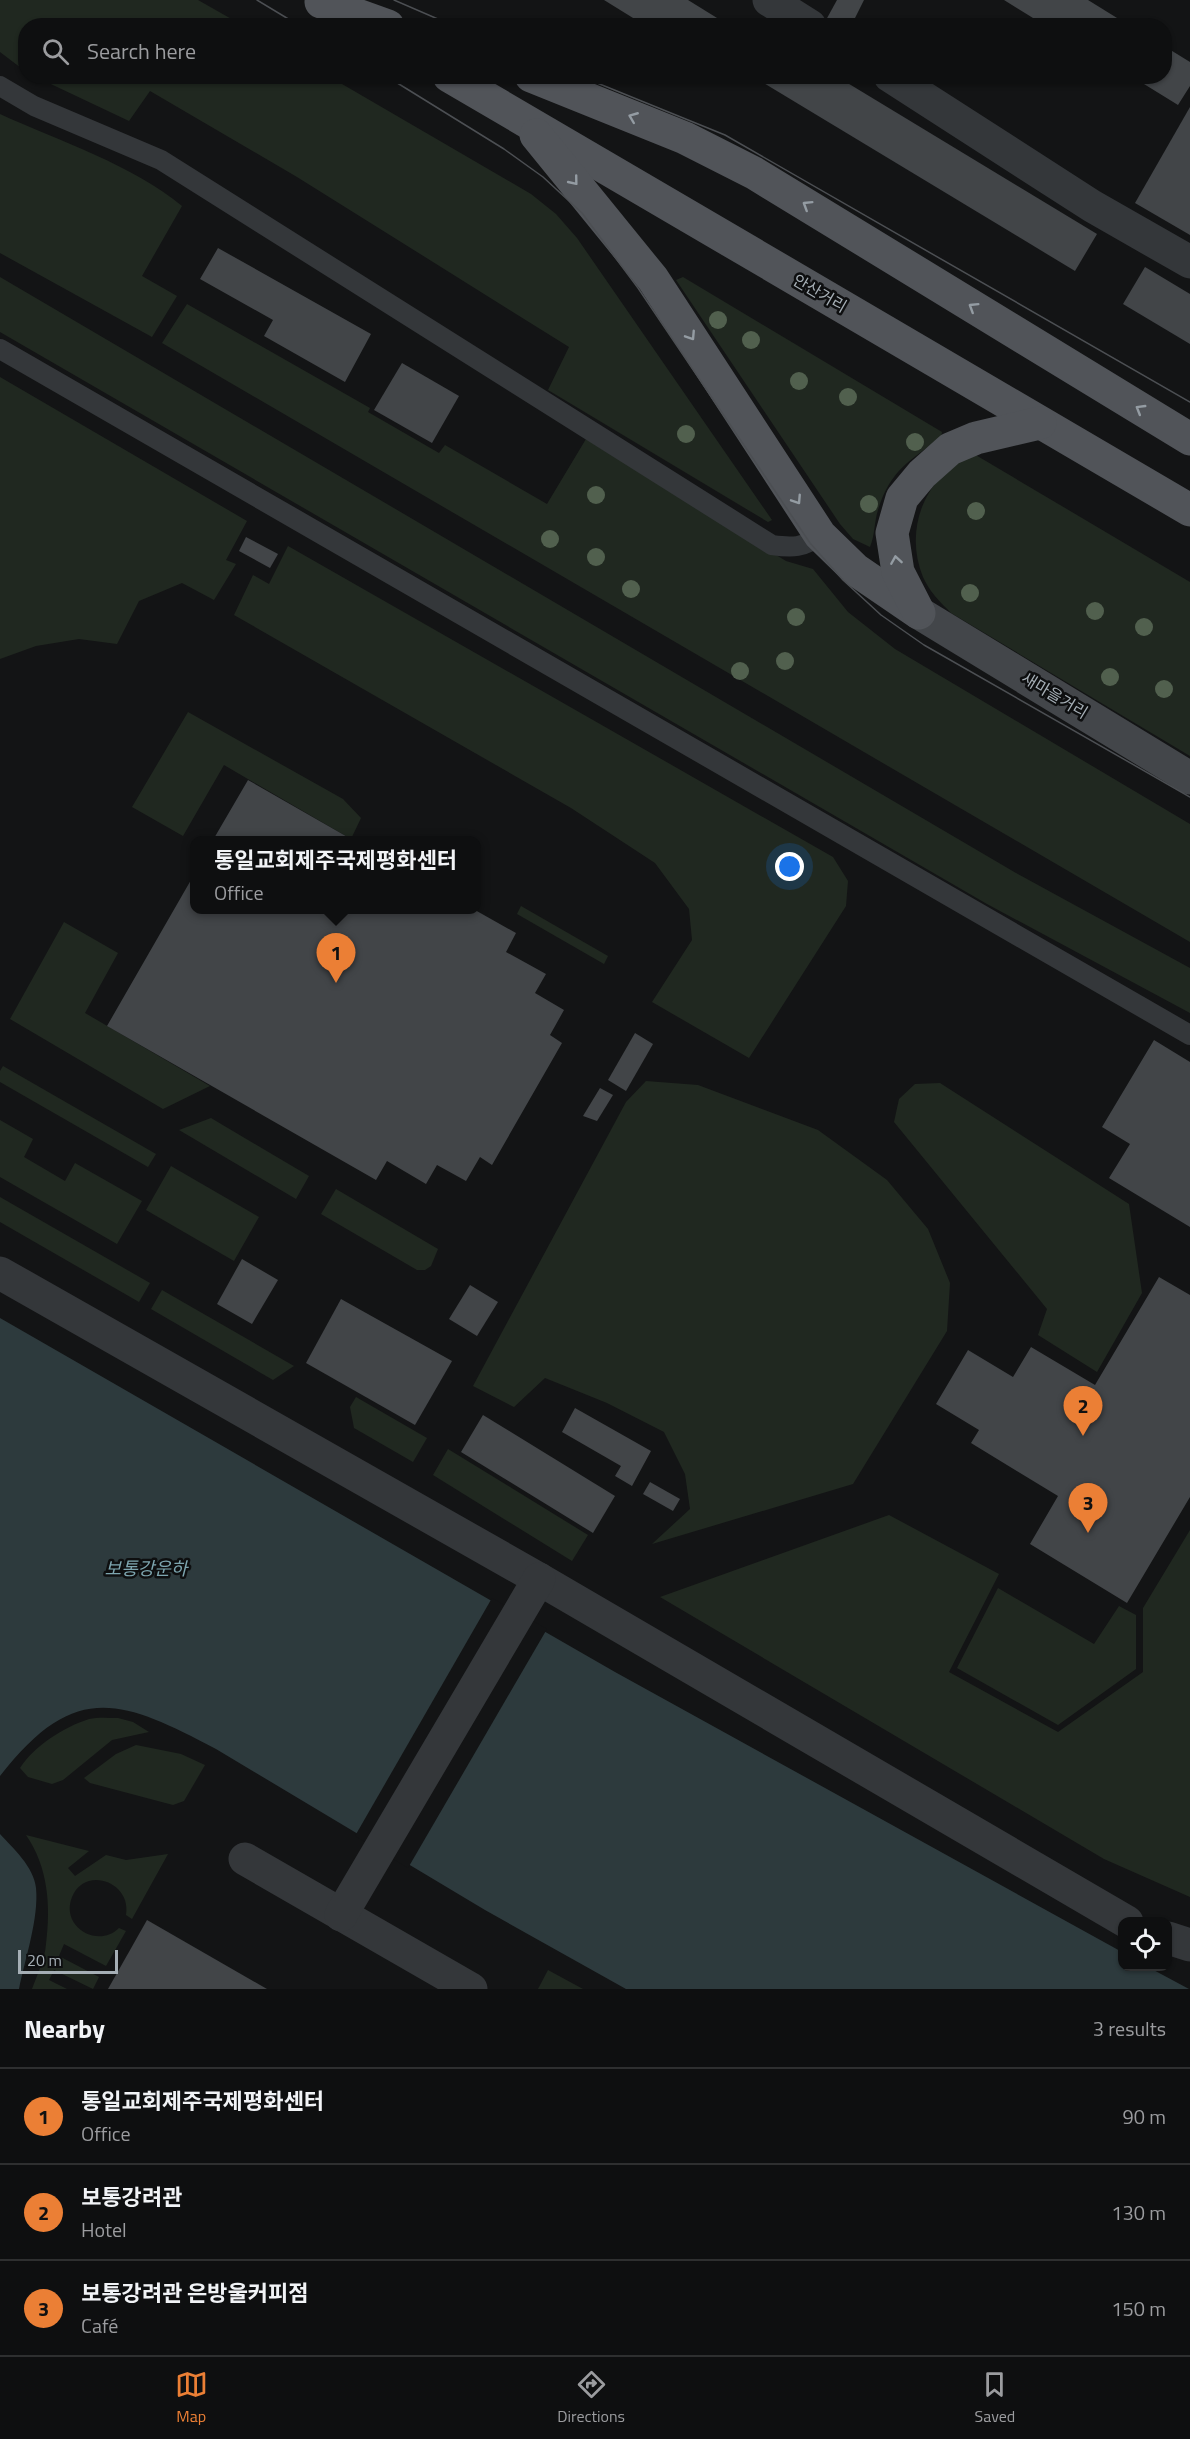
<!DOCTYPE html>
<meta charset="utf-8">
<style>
body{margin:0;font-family:"Titillium Web","Noto Sans KR",sans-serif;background:#171819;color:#f1f3f6}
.controls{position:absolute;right:18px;bottom:18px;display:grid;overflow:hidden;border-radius:12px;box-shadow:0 2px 4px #0004}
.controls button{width:54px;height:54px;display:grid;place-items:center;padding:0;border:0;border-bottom:2px solid #2e2f30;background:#0e0f10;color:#f1f3f6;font:30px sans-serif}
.scale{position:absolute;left:18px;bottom:15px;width:100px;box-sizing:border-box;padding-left:6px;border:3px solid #a5aeb5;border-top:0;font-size:16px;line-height:21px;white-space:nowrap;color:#a5aeb5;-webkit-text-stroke:4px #0e0f10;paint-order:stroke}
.you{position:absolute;left:790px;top:867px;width:21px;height:21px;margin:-15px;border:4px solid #fff;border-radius:50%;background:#1a73e8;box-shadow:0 0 0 9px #1a73e833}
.badge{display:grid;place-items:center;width:39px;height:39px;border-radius:50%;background:#eb7f35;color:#111;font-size:20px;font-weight:700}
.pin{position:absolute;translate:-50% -50px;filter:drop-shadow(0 2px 3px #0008)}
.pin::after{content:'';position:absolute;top:32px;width:21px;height:18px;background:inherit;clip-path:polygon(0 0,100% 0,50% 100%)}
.popup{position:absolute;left:190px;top:836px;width:291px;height:78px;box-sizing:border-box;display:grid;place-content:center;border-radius:12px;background:#0e0f10;filter:drop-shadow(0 2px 4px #0005);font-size:20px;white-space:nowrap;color:#9b9c9f}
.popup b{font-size:22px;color:#f1f3f6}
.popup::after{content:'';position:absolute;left:50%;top:100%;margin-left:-12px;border:12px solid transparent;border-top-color:#0e0f10}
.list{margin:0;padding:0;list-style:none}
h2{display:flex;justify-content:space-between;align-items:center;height:78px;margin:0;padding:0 24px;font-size:26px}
h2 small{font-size:20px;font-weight:400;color:#9b9c9f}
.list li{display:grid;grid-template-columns:39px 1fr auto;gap:18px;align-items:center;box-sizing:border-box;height:96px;padding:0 24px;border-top:2px solid #2e2f30}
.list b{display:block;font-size:22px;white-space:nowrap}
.list p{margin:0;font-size:20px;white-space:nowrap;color:#9b9c9f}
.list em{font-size:20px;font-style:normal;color:#9b9c9f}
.icon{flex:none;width:33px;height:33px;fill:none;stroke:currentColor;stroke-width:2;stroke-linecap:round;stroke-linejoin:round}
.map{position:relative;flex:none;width:1190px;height:1989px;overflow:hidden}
.search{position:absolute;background:#0e0f10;box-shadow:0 2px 4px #0004;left:18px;right:18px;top:18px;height:66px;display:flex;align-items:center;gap:15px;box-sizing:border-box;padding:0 21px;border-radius:24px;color:#9b9c9f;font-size:22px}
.sheet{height:366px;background:#0e0f10}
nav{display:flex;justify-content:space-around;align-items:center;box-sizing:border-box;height:84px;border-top:2px solid #2e2f30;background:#0e0f10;font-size:16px;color:#9b9c9f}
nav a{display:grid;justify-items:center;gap:3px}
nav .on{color:#eb7f35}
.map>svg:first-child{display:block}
.green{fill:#202820}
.water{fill:#2d3a3d}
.pier{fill:#131415}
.building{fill:#424548}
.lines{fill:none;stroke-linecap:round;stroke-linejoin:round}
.lane{stroke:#34373a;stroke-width:20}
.street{stroke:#34373a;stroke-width:33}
.secondary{stroke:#43464a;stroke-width:33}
.primary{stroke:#515459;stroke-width:33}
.tram{stroke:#4c4f53;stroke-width:1.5}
.tree{fill:#51604e}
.oneway{stroke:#949ca3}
.labels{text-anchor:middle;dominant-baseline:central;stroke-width:5;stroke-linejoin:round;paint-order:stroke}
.street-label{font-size:16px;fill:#a5aeb5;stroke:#0e0f10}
.water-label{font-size:18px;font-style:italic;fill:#7da5af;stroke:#0e0f10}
</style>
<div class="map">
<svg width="1190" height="1989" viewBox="0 0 1190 1989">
<rect width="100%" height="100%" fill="#131415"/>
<!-- green -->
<g class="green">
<path d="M0 0H198L242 25 26 26 25 71 0 52Z"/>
<path d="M36 77H330L531 194 556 214 577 238 772 520 768 522 548 390 569 347 297 177 150 91 129 121Z"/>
<path d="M0 114C57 140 135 166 182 206L142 276 177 296 152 337 0 253Z"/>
<path d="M0 277 1016 873 1190 968V1013L987 904 0 332Z"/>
<path d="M683 277 942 432 941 437C909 462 891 469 878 510 874 523 875 535 870 547L853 539 840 524 676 280Z"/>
<path d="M187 304 370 408 368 412 439 453 445 445 547 504 586 439 786 561 813 569 848 612 895 649 1190 824V942L162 343Z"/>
<path d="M0 377 247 521 226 560 236 564 214 600 182 583 139 601 117 644 79 639 36 646 0 659Z"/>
<path d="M974 454 1190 582V756L951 613C940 602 929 591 923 577 903 528 926 474 974 454Z"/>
<path d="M288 546 833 857 848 881 846 906 749 1058 652 1002 692 940 689 909 655 863 571 808 234 615 253 575 269 584Z"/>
<path d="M188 712 343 799 361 818 351 839 224 765 183 836 132 807Z"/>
<path d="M521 906 608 956 604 964 517 914Z"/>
<path d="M64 922 118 953 85 1013 210 1086 163 1109 10 1019Z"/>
<path d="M3 1066 156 1154 148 1167 0 1082V1071Z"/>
<path d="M646 1081 698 1085 818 1130 887 1180 928 1229 950 1283 947 1331 853 1484 652 1544 690 1509 685 1474 664 1432 607 1403 545 1378 514 1407 473 1386 626 1102Z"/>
<path d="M940 1083 1129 1204 1142 1293 1097 1372 1038 1335 1047 1309 894 1122 899 1099 915 1084Z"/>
<path d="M211 1118 309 1176 296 1199 179 1130Z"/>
<path d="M0 1120 33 1139 24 1157 65 1181 75 1163 142 1201 117 1244 0 1177Z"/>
<path d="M171 1166 259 1217 234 1261 146 1210Z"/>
<path d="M336 1189 438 1249 431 1266 425 1270H417L321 1214Z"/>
<path d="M0 1197 150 1283 139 1302 0 1222Z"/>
<path d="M162 1290 294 1366 273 1380 151 1309Z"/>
<path d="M356 1397 427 1438 413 1462 354 1428 350 1407Z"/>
<path d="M448 1449 588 1535 572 1561 433 1475Z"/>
<path d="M889 1515 999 1574 949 1672 1058 1732 1143 1672V1608L1190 1530V1897L1104 1859 660 1597Z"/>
<path d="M998 1588 1094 1644 1119 1606 1136 1615V1669L1058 1725 957 1668Z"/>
<path d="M118 1718 133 1722 149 1732 112 1740 63 1780 52 1784 28 1777 20 1768C34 1746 64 1727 89 1719 98 1717 109 1718 118 1718Z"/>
<path d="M136 1745 181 1754 205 1765 184 1801 173 1805 90 1783 84 1778 116 1754Z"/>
<path d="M26 1835 89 1851 68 1868 75 1876 106 1855 126 1860 168 1854 132 1919 126 1915C132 1882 85 1865 72 1897 60 1927 98 1949 119 1928L126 1931 106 1966 64 1944 59 1956 99 1977 93 1989 54 1970 49 1980 67 1989H32C37 1975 45 1959 46 1944 51 1905 48 1867 26 1835Z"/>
<path d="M548 1970 583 1989H538Z"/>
</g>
<!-- water -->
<g class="water">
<path d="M0 1318 615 1672 1122 1952V1966L1148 1967 1189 1989H626L485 1910 216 1749C120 1698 74 1681 0 1776Z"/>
<path d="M0 1834C13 1848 34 1867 36 1888 39 1918 25 1959 19 1989H0Z"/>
</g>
<!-- pier -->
<path class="pier" d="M492 1598 547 1629 408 1868 355 1836Z"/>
<!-- building -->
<g class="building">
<path d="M604 0H688L730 26H646Z"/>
<path d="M837 0H864L851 26H836L826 20Z"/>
<path d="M1004 0H1088L1130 26H1046Z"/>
<path d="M1164 46 1190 62V86L1178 105 1131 76H1164Z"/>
<path d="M765 76H836L1097 234 1075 271 762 82Z"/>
<path d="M1190 107V235L1135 203Z"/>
<path d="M218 248 371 334 345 382 264 336 273 320 200 279Z"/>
<path d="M1145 267 1190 294V344L1123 304Z"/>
<path d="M402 363 459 396 432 443 374 410Z"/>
<path d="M246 537 278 554 270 568 239 551Z"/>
<path d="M248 780 351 839 354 840H213Z"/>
<path d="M195 873V910H475L516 933 506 952 546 974 535 993 564 1010 550 1035 562 1043 492 1165 480 1157 466 1181 437 1165 426 1184 387 1161 376 1180 107 1026Z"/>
<path d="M635 1033 653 1044 626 1091 608 1080Z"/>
<path d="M1154 1040 1190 1062V1227L1109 1178 1130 1144 1102 1127Z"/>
<path d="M600 1088 613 1095 597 1121 583 1116Z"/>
<path d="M242 1259 278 1280 252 1324 217 1304Z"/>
<path d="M1159 1277 1190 1295V1497L1127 1603 1030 1544 1058 1496 971 1443 979 1430 936 1404 968 1350 1013 1377 1031 1347 1095 1385Z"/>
<path d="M470 1285 498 1302 477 1336 449 1319Z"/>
<path d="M341 1299 452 1361 415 1425 306 1363Z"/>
<path d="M575 1408 651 1451 632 1486 615 1476 621 1466 562 1432Z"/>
<path d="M483 1415 615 1496 593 1533 461 1452Z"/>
<path d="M650 1482 680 1499 673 1511 643 1494Z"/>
<path d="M147 1920 267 1989H108Z"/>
</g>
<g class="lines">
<!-- lane -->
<g class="lane">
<path d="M0 86 34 106 161 160 772 545C792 548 804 548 820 535"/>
<path d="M0 349 1190 1035"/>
</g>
<!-- street -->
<g class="street">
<path d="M769 0 810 26"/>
<path d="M890 76 1092 206 1190 262"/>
<path d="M0 1273 539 1579 1127 1922"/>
<path d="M245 1859 471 1989"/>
<path d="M341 1915 539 1579"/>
<path d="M1168 1938 1190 1945"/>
</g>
<!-- secondary -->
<path class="secondary" d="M919 613 1190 778"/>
<!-- primary -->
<g class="primary">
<path d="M321 2 388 26"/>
<path d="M449 76 1190 510"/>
<path d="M531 76 685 138 754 173 1190 439"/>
<path d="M536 135 653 279 820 535 856 570 919 613"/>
<path d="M918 611 898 572 892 533 902 498 922 474 950 449 976 438 1040 423"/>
</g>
<!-- tram -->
<g class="tram">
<path d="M257 0 300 26"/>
<path d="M394 0 454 26"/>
<path d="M386 76 504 149 543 177 582 213 638 288 810 543 843 580 881 615 924 645 1190 797"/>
<path d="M580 76 725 135 1190 402"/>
</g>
</g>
<!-- trees -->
<g class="tree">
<circle cx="718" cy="320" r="9"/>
<circle cx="751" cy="340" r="9"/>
<circle cx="799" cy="381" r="9"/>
<circle cx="848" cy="397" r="9"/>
<circle cx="686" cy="434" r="9"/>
<circle cx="915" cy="442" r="9"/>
<circle cx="596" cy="495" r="9"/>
<circle cx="869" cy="504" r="9"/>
<circle cx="976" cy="511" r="9"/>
<circle cx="550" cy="539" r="9"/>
<circle cx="596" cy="557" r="9"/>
<circle cx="631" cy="589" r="9"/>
<circle cx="970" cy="593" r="9"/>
<circle cx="1095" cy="611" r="9"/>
<circle cx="796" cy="617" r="9"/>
<circle cx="1144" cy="627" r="9"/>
<circle cx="785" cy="661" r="9"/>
<circle cx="740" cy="671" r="9"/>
<circle cx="1110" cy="677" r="9"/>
<circle cx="1164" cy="689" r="9"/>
</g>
<!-- one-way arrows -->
<defs><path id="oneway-chevron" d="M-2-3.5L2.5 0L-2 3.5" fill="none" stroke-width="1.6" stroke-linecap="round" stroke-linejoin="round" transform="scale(1.5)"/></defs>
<g class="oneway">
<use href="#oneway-chevron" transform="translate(633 117) rotate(-158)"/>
<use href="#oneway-chevron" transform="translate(574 181) rotate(51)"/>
<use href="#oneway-chevron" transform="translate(807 205) rotate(-148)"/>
<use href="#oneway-chevron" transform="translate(973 307) rotate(-148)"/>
<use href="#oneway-chevron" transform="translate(691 336) rotate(57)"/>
<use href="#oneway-chevron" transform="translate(1140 409) rotate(-149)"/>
<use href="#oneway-chevron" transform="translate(797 500) rotate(57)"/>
<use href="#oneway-chevron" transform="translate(896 560) rotate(-99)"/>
</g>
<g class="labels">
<!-- street labels -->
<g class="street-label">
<text transform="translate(820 293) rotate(30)">안산거리</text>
<text transform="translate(1055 695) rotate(31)">새마을거리</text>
</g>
<!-- water labels -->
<g class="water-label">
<text x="146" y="1568">보통강운하</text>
</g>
</g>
</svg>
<div class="controls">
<button><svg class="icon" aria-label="locate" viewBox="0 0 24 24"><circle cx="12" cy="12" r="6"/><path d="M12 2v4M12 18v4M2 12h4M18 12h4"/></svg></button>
</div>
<div class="scale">20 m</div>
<div class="you"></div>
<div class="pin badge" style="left:336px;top:983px">1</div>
<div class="popup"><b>통일교회제주국제평화센터</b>Office</div>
<div class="pin badge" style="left:1083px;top:1436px">2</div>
<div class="pin badge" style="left:1088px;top:1533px">3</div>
<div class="search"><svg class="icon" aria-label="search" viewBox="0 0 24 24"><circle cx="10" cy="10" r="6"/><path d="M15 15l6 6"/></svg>Search here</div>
</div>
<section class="sheet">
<h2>Nearby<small>3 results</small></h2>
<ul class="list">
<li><span class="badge">1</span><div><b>통일교회제주국제평화센터</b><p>Office</p></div><em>90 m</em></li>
<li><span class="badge">2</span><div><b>보통강려관</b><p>Hotel</p></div><em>130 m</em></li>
<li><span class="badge">3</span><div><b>보통강려관 은방울커피점</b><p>Café</p></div><em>150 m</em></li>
</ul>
</section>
<nav>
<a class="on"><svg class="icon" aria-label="map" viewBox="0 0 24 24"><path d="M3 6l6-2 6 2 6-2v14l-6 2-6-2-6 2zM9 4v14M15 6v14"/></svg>Map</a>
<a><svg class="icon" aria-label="directions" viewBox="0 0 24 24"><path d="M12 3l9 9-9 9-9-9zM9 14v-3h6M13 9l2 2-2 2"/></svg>Directions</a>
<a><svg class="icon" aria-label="saved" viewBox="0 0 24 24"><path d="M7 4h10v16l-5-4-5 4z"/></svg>Saved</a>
</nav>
